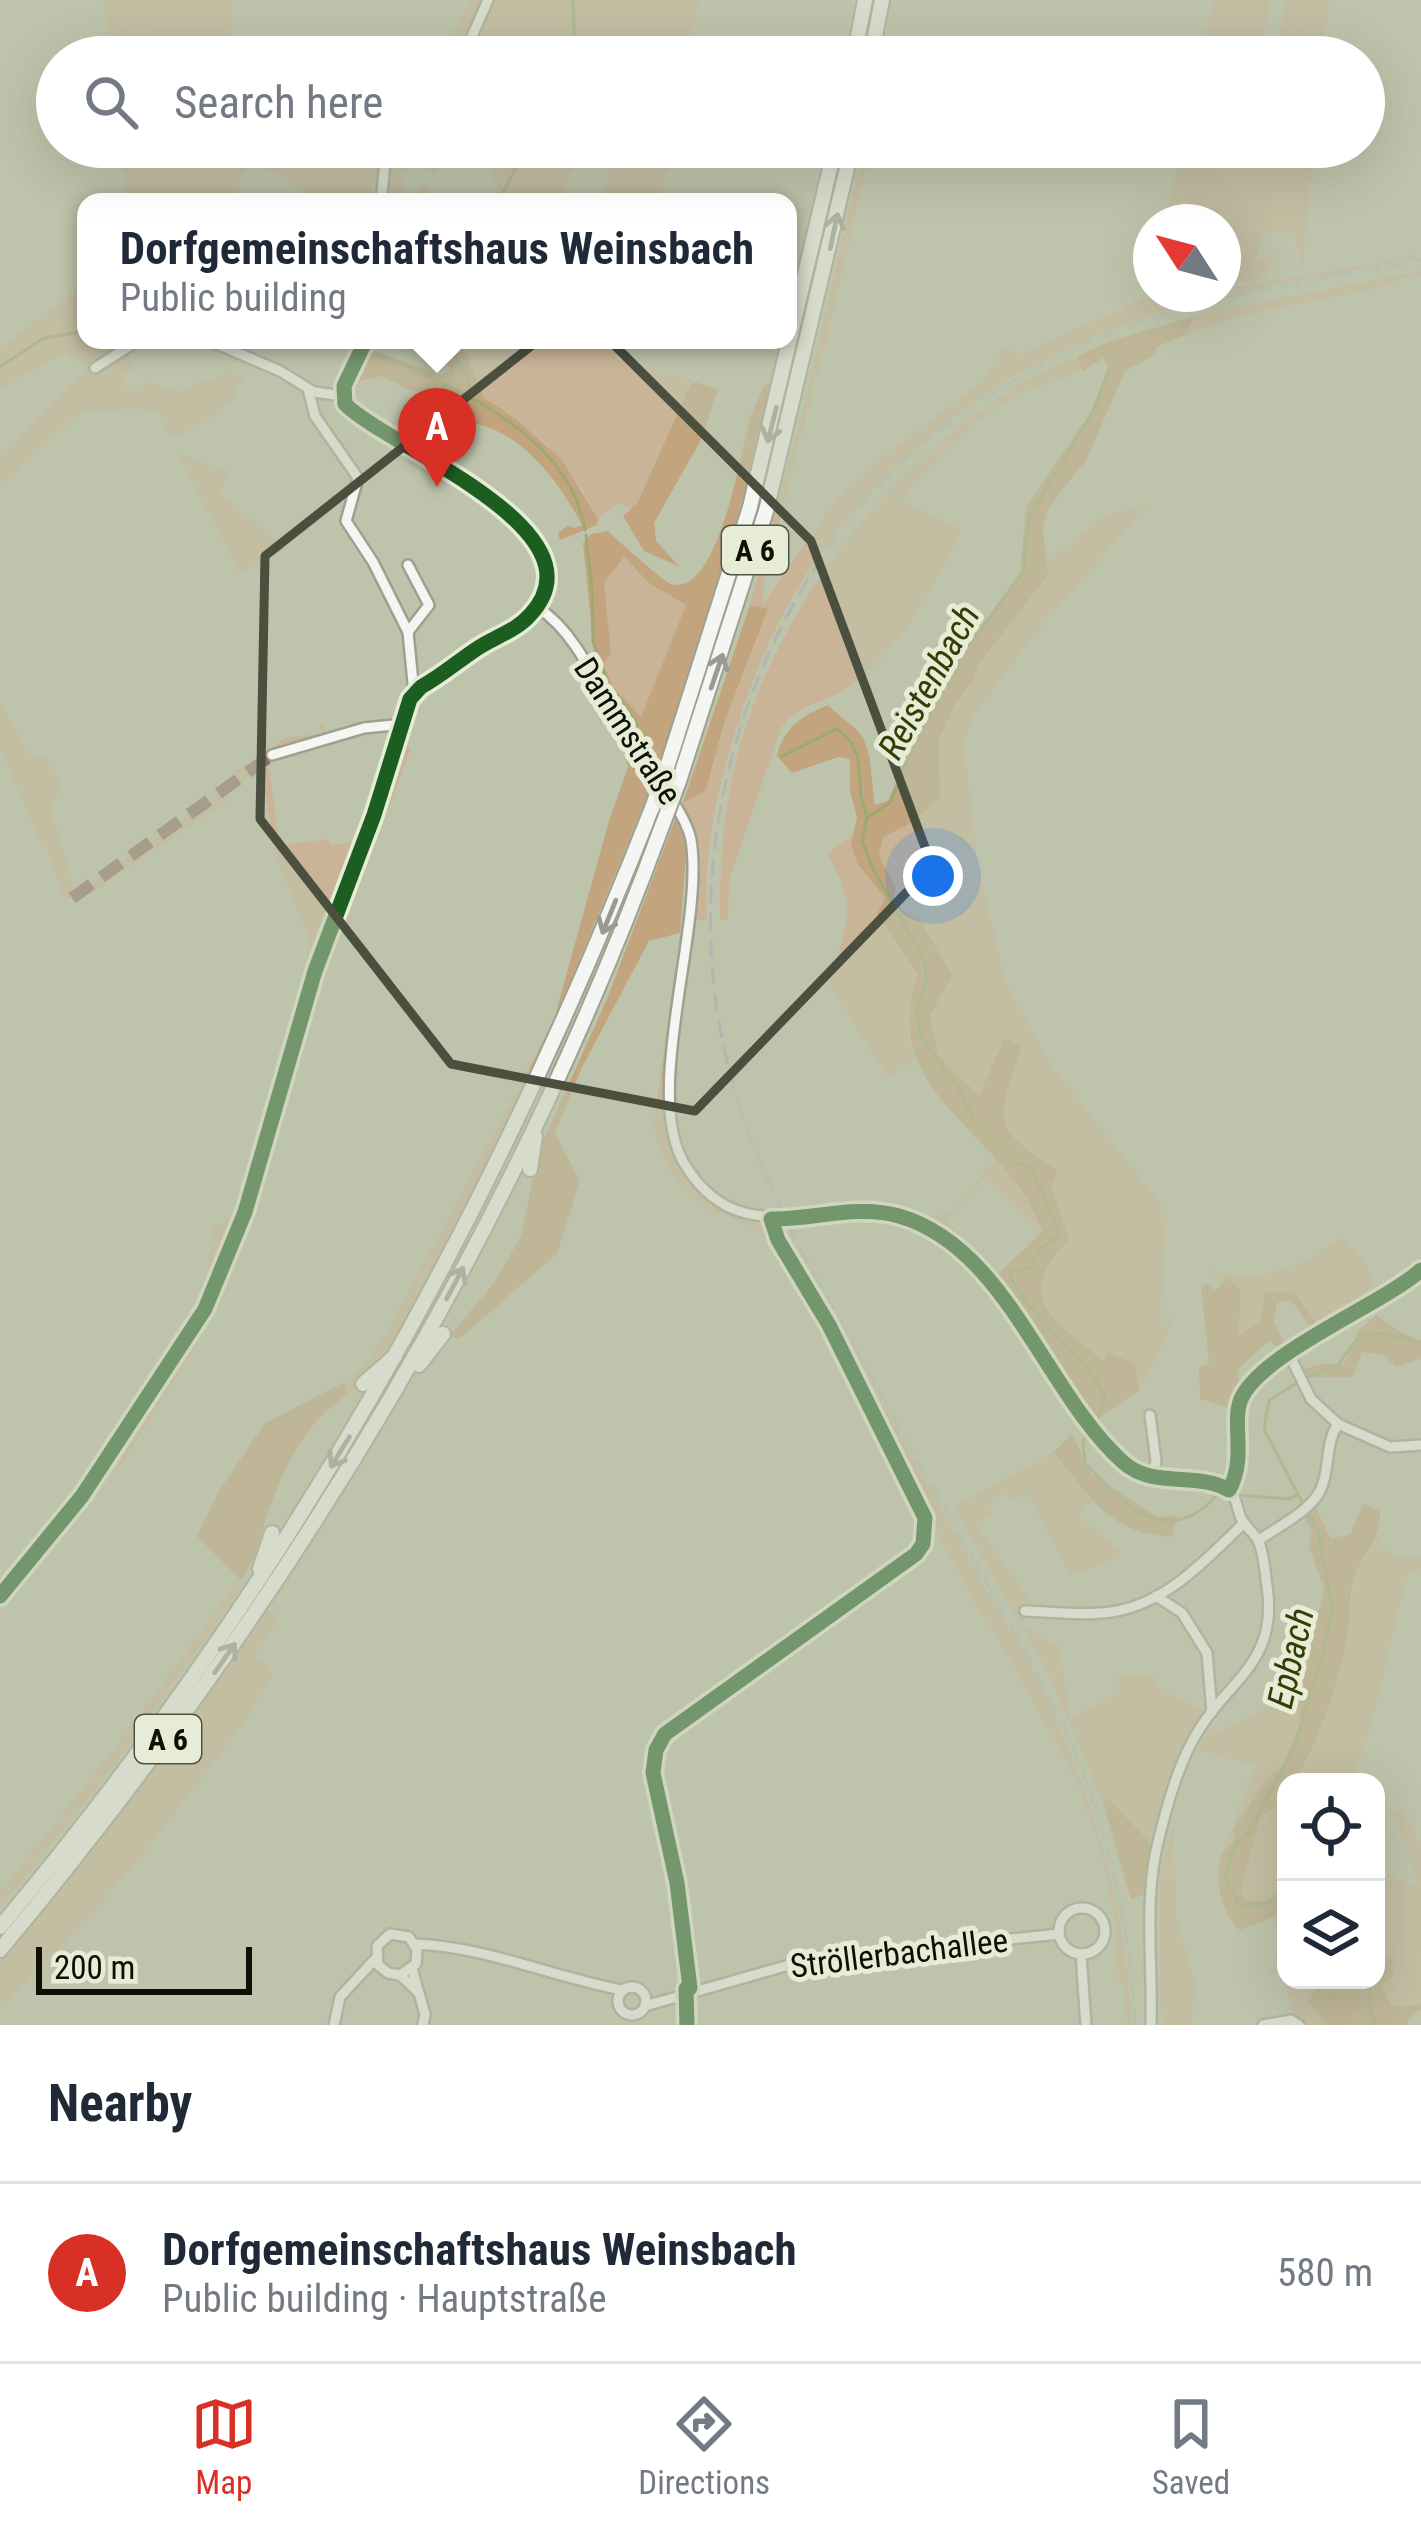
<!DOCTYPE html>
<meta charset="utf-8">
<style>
body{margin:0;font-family:"Roboto Condensed",sans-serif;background:#f2f2f3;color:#1f2937}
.controls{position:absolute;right:36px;bottom:36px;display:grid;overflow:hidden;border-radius:24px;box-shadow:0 12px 48px #0002}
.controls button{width:108px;height:108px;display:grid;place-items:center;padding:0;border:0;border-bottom:3px solid #e0e1e3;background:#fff;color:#1f2937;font:60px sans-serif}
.compass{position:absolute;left:1133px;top:204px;width:108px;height:108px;border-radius:50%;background:#fff;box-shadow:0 12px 48px #0002;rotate:306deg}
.scale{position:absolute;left:36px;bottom:30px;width:216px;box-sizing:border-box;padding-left:12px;border:6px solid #0d1003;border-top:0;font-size:33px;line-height:42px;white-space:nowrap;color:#0d1003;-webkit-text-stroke:9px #e7ecd6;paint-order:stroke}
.you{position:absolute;left:933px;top:876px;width:42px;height:42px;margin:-30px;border:9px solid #fff;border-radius:50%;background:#1a73e8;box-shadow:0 0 0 18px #1a73e833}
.badge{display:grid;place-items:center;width:78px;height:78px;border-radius:50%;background:#d93025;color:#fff;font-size:39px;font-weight:700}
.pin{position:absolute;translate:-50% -99px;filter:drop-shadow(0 3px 6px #0008)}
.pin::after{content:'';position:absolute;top:63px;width:42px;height:36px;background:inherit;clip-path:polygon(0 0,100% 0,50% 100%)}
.popup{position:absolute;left:77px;top:193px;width:720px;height:156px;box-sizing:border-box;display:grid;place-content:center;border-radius:24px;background:#fff;filter:drop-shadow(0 3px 9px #0005);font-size:39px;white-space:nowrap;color:#747a83}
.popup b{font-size:45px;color:#1f2937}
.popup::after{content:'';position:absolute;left:50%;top:100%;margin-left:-24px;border:24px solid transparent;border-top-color:#fff}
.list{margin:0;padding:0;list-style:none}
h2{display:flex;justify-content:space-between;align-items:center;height:156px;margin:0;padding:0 48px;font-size:51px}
h2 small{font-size:39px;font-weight:400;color:#747a83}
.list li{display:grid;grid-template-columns:78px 1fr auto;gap:36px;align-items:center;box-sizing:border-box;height:180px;padding:0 48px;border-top:3px solid #e0e1e3}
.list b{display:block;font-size:45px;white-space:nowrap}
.list p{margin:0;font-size:39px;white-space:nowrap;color:#747a83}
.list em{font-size:39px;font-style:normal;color:#747a83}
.icon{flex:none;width:66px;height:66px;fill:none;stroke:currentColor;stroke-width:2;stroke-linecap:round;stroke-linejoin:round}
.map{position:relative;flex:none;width:1421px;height:2025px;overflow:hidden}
.search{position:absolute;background:#fff;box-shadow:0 12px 48px #0002;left:36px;right:36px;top:36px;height:132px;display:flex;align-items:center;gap:30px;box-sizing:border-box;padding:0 42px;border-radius:66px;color:#747a83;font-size:45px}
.sheet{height:336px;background:#fff}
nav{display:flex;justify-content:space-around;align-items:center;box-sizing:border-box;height:168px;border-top:3px solid #e0e1e3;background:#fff;font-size:33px;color:#747a83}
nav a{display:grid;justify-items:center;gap:6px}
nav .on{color:#d93025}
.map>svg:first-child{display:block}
.green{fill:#cab497}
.forest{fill:#c2a47f;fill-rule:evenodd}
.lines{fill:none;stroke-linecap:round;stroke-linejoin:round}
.stream{stroke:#9ea971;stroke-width:3}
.minor-casing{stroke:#9da18f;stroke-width:14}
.highway-casing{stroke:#9da18f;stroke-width:18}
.minor{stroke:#f5f6f3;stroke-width:9}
.highway{stroke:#f5f6f3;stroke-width:14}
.rail{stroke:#b4b5af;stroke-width:3;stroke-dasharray:18 9;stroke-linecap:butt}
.highway-bridge-casing{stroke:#9da18f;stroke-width:18;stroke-linecap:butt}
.highway-bridge{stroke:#f5f6f3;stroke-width:14}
.quiet{stroke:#8d6e63;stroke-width:12;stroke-dasharray:24 12;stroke-linecap:butt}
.cycleway-casing{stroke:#e7ecd6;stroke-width:22}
.cycleway{stroke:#1b5e20;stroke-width:15}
.oneway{stroke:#989a93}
.marked{fill:none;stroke:#4b4f3e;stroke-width:9;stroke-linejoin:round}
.labels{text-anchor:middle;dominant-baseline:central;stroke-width:10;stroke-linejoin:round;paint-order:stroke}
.shield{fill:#e7ecd6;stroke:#4e5242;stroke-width:3}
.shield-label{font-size:30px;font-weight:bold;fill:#0d1003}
.street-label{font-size:33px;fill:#0d1003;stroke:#e7ecd6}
.water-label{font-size:36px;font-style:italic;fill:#353d05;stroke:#e7ecd6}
</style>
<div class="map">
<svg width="1421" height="2025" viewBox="0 0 1421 2025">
<rect width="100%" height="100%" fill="#bec4ac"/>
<!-- green -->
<g class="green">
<path d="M105 0H232L229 57H123V48L106 41Z"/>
<path d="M469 0H699L687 57H441Z"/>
<path d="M1214 0H1271L1260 57H1201Z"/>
<path d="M1285 0H1329L1323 57H1276Z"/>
<path d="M123 147H452L435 175 429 172 435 157 413 151 400 197 409 192 413 195 422 184 430 188V195L416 202H381V179L372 184 370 202H311V196L247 157 235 202H132L125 186Z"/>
<path d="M503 147H578L561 202H494L501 190 488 175Z"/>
<path d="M618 147H670L660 202H599Z"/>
<path d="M864 147H870L835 306 764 581 763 604 835 501 876 462 985 379 1003 348 1021 354 1149 296 1223 294V289L1384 262 1414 254 1416 258C1318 278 1217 291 1123 325 954 386 810 519 750 689 723 764 702 840 707 920L690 921C698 880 700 843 683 803L706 790 724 723 768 610 750 605 802 413Z"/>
<path d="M1181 147H1314L1302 271 1297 243 1286 234 1264 230 1256 262 1270 256 1274 263 1262 279 1223 284V222H1164Z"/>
<path d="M1421 271V274C1399 278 1380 288 1358 292 1299 305 1242 313 1185 335L1195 316Z"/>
<path d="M83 285 86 340H138L126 347 134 370 127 372 121 388 131 392 146 382 181 392 197 382H213L228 368 243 375 245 381 233 386 240 397 224 405 210 419 171 439 158 414 141 409 80 412 0 486V458L89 365 64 352 0 390V348Z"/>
<path d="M454 340H623L615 359 692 380 637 504 630 510 618 503 598 519 580 486 545 443 484 398 467 356Z"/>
<path d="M1077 356 1083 371C1065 379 1047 383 1029 390 978 412 935 458 901 500L962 529C930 591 909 639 853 684 830 703 799 702 781 728L729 880 728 919 720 920C720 874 722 829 731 783 766 607 912 426 1077 356Z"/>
<path d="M178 453 230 472 220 492 285 549 239 573Z"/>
<path d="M1149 503 1038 630 974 715 964 743 978 868 1006 982 1051 1065 1167 1212 1160 1325 1174 1312 1162 1348 1142 1384 1107 1353 1105 1363C1054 1318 1009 1305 1069 1239L1051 1186 1057 1170C986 1124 998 1122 1021 1046L1005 1038 980 1095 939 1056 930 1016 920 920 903 910 894 896 896 886 879 856 883 837C911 823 939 802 941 768 942 759 938 748 939 740 943 712 970 690 979 664L1047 575V562L1104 516Z"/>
<path d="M623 557 649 583 686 605 641 718 614 688 603 664 611 652 604 583Z"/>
<path d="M0 702 29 755 45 757 62 785 51 809 76 894 237 781 233 773 288 737 322 734 320 723 323 722 327 739 272 755 261 763 270 771 279 846 328 839 331 845 364 842 400 737 411 749 325 978 262 1194 220 1306 121 1466 110 1455 216 1283 207 1279 209 1252 217 1244 211 1229 226 1221 237 1207 311 944 275 854 261 768 227 794V801L75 904 72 898 65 900 45 844 41 843 0 747Z"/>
<path d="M652 784 644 812C580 971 515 1124 431 1274 409 1313 386 1369 348 1394L344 1382 368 1360 392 1323 553 1022Z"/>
<path d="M853 836C850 861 873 877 885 898L877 914 918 974C908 1001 903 1033 915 1060L889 1079 829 985C845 926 861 910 827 854Z"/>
<path d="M680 933 683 934C673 1028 626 1205 766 1222L817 1307 866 1406 870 1423 771 1246 754 1228 704 1208 675 1182 657 1143 654 1123Z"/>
<path d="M995 1159 1032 1200 1042 1231 985 1179 945 1220 999 1273 1003 1294 967 1252 928 1225 931 1219 953 1210Z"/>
<path d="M777 1226H783L1044 1692C1097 1812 1124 1894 1132 2025H1127L1124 1987 1113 1974 1117 1934 1113 1910 1100 1847 1077 1782 1006 1652 975 1605 828 1317 780 1240Z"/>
<path d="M1341 1236 1365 1262 1374 1288 1412 1271 1421 1262V1268L1321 1329 1293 1290 1266 1302 1260 1321 1239 1337 1229 1278 1222 1282 1216 1276 1213 1278 1208 1269C1258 1286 1301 1268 1341 1236Z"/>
<path d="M1054 1452 1092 1500 1078 1517 1121 1551 1107 1562 1067 1576 1065 1564 1027 1493 1012 1502 1007 1492 988 1503 993 1513 975 1524 1034 1605 1021 1624 1060 1648 1070 1719 1119 1692V1674L1157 1675 1158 1687 1206 1713 1184 1747 1150 1842 1107 1798 1103 1803 1049 1674 954 1507Z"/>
<path d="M1380 1535 1381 1546 1391 1555 1421 1558V1569L1408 1575C1387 1644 1380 1716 1351 1782H1294L1308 1759 1331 1692 1349 1625 1355 1574Z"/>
<path d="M236 1585 242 1587 110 1771 0 1908V1892L123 1737Z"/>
<path d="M268 1610 279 1619 255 1656 269 1667 272 1675 245 1721 151 1844 99 1906 0 2010V1962L113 1821Z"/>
<path d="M1311 1651 1299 1699 1300 1722 1282 1767 1268 1778 1235 1840 1222 1855 1257 1766 1198 1750 1213 1727 1217 1733 1281 1701Z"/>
<path d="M1286 1795V1887L1264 1901 1246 1900 1241 1890 1260 1818Z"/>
<path d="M1402 1808 1421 1844V2004L1392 2007 1380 1986 1392 1959 1376 1945V1870L1419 1888 1394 1813Z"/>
<path d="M1173 1822 1176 1918 1195 1981 1192 2025H1163L1161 2010 1160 1883Z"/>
<path d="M1286 1912V1980H1321L1308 2002 1327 2025H1302L1292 2018 1275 1916Z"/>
</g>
<!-- forest -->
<g class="forest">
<path d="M1195 316 1185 335 1156 347 1157 354 1125 371 1087 459 1048 508 1043 528 1048 575 979 664 974 679 954 706 939 739 940 798 909 824 883 837 879 856 896 887 894 896 903 910 920 920 952 975 930 1016 939 1056 979 1095 1005 1038 1022 1046C998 1122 986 1124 1058 1171L1051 1186 1069 1239C1010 1302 1054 1318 1104 1362L1107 1352 1134 1363 1140 1390 1093 1422 1003 1294 999 1273 1042 1232C1009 1131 874 1096 918 974L877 914 885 898 857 863 851 844 857 818 850 791V759L838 757 792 773 777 756C783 728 803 715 828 705 838 716 856 726 863 738 873 756 871 785 875 805L888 801 919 729 965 649 1020 573 1026 507 1092 410 1108 366 1103 358 1083 371 1077 356 1110 341Z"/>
<path d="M439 340H454L467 356 484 398 516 419 562 460 598 519 597 525 560 540 558 533 568 525 574 528 582 525C560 482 516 423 463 423L454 405 431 394 409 390 382 376 355 382 364 357 375 351 441 375 450 372Z"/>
<path d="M692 381 718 389 701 440 654 523 656 541 680 567 644 551 623 516 637 504Z"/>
<path d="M775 383 710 614 658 767 633 730 626 729 585 656 594 650 583 543 591 534 608 531C616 539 664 582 671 584 718 599 742 448 750 418 754 407 760 395 765 384ZM624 557 649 583 686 605 641 717 614 688 603 664 611 653 604 583Z"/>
<path d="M750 605 768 609 724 723 706 790 683 803Z"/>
<path d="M605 711 652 784 553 1023 609 821 628 767 624 750 599 718Z"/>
<path d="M676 817 687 842 680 933 649 941 581 1069 555 1133 580 1181 557 1254 458 1340 450 1335 494 1283 521 1236 539 1150 607 999Z"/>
<path d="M1229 1278 1240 1290 1239 1336 1260 1321 1265 1291 1279 1293 1293 1290 1321 1329 1314 1333 1291 1300 1277 1303 1274 1321 1284 1344 1280 1348 1269 1341 1238 1369 1239 1395 1234 1410 1200 1399 1199 1367 1209 1363 1201 1287 1207 1283 1214 1290Z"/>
<path d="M1376 1315 1404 1334 1421 1340V1359L1396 1367 1383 1355 1362 1352 1353 1377H1307L1302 1369 1326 1363 1343 1366 1358 1331Z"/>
<path d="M344 1382 348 1394C307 1421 285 1464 269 1510 259 1538 259 1554 241 1580L197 1536 219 1491 264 1424Z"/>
<path d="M1072 1433 1090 1473 1158 1517 1177 1515 1172 1537C1110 1534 1090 1497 1054 1452Z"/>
<path d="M1314 1504 1331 1539 1350 1534 1363 1504 1380 1510C1380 1544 1365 1549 1354 1578 1349 1593 1351 1609 1349 1624 1341 1677 1321 1737 1294 1782H1286L1282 1801 1260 1818 1241 1890 1246 1900 1264 1901 1286 1887V1912L1240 1930C1223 1916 1212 1878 1222 1855 1222 1854 1234 1841 1235 1840L1233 1830 1268 1778 1282 1767 1300 1722 1299 1699 1324 1589 1309 1546 1312 1530 1302 1515Z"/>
<path d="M1106 1797 1150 1842 1146 1893 1131 1900 1103 1803Z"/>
<path d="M1376 1945 1392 1959 1393 1976 1381 1986 1392 2007 1421 2004V2009L1408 2020V2025H1327L1308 2002 1321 1980H1376Z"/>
</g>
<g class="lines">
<!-- stream -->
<g class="stream">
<path d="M573 0 575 57"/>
<path d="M498 202 527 147"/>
<path d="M343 340 349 345"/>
<path d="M443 340 467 374 469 395"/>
<path d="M377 355C399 361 417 372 438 381 500 410 573 456 585 530"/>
<path d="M0 367 44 338 86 331"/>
<path d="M586 535 592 588 593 641 607 682 638 725"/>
<path d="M782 756 837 729 851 742 858 757 861 796 867 817 862 840 872 867 925 961 926 985 917 1009 920 1036 959 1089 974 1121 1014 1161 1032 1169 1060 1234 1039 1250 1030 1267 1009 1272C1026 1318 1081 1347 1105 1396L1097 1422"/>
<path d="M868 817 890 803 914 743 966 649 1023 572 1029 518 1092 413 1111 367"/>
<path d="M1305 1378 1339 1365C1363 1319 1379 1333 1421 1343"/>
<path d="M1297 1383 1269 1400 1264 1429 1303 1504"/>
<path d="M1091 1429 1083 1441 1085 1463C1124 1505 1167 1551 1217 1495L1229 1494"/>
<path d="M1239 1495 1288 1499 1298 1495"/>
<path d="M1286 1896 1264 1904H1239L1225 1876 1235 1844 1248 1834 1293 1750 1323 1653 1332 1609 1318 1530 1307 1512"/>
<path d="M1370 1980 1369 2005 1375 2025"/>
</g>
<defs>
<g id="minor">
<path d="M463 57 488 0"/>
<path d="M381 202 385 163 393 147"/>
<path d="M208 340 280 371 314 392 343 396"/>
<path d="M95 368 139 340"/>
<path d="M308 389 315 416 358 478 346 521 373 562 408 632 414 693"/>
<path d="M537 607C576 632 595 681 617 721 635 753 685 807 691 840 705 925 641 1094 685 1165 742 1257 822 1192 900 1217 999 1247 1050 1384 1118 1456 1151 1492 1210 1469 1231 1492 1237 1499 1237 1509 1241 1518 1245 1526 1253 1532 1258 1540 1264 1553 1265 1572 1267 1586 1279 1666 1224 1681 1193 1740 1177 1769 1167 1806 1159 1838 1143 1899 1153 1962 1151 2025"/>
<path d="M408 632 429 605 408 565"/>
<path d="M272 755 364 728 404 724"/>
<path d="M1289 1354 1311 1399 1338 1424"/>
<path d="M1150 1415 1156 1461 1153 1476"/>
<path d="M1229 1490C1247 1458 1231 1422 1241 1399 1260 1357 1374 1303 1414 1276"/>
<path d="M1258 1541C1278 1526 1308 1513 1320 1491 1331 1469 1324 1445 1338 1424L1390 1447 1421 1445"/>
<path d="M0 1596 82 1496 205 1309 245 1212 315 971 374 815 410 699 421 687C441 676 457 662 475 650 493 637 515 632 530 615 609 530 389 448 345 404L344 386 366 340"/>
<path d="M1156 1596 1182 1613 1207 1653 1212 1712"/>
<path d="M1025 1611C1053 1612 1084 1616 1111 1612 1167 1604 1206 1559 1244 1523"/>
<circle cx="1082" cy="1931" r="23"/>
<path d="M415 1944C488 1947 552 1977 622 1990"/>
<path d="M1081 1954 1086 2025"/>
<path d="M412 1969 425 2014 423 2025"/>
<path d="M400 1975 416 1964 417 1950 409 1937 390 1934 377 1946 378 1965 388 1973 400 1975 417 1991"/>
<circle cx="632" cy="2001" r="14"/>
<path d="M645 2006 803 1961 1059 1934"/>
<path d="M334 2025 340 1997 376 1958"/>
<path d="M1263 2025 1291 2020 1299 2025"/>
</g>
<g id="highway">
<path d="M854 57 865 0"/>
<path d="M871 57 882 0"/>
<path d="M668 764 750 507 835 147"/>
<path d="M679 781 766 511 852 147"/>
<path d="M530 1169 535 1136"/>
<path d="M419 1365 443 1334"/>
<path d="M363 1384 395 1356"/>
<path d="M260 1569 272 1533"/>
<path d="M0 1927C286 1588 490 1220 652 808"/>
<path d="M0 1950C280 1614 511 1238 662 826"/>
</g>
</defs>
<!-- minor casing -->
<use href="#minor" class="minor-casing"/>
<!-- highway casing -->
<use href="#highway" class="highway-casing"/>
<!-- minor -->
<use href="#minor" class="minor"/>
<!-- highway -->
<use href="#highway" class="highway"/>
<!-- rail -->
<path class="rail" d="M1135 2025C1131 1925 1107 1830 1069 1737 1009 1619 942 1505 878 1389 829 1302 779 1217 745 1122 669 910 722 669 867 498 916 441 982 396 1049 361 1163 301 1295 284 1421 260"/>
<defs>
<g id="highway-bridge">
<path d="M652 808 668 764"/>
<path d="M662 826 679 781"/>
</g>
</defs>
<!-- highway-bridge casing -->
<use href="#highway-bridge" class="highway-bridge-casing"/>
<!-- highway-bridge -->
<use href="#highway-bridge" class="highway-bridge"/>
<!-- quiet -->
<path class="quiet" d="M72 898 272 755"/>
<defs>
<g id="cycleway">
<path d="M0 1596 82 1496 205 1309 245 1212 315 971 374 815 410 699 421 687C441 676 457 662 475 650 493 637 515 632 530 615 609 530 389 448 345 404L344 386 366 340"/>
<path d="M687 2025 686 1989 690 1988 677 1883 653 1773 656 1750 665 1734 916 1554 923 1544 925 1518 829 1325 778 1240 771 1219C813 1220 856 1204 899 1216 1007 1247 1045 1393 1124 1463 1154 1489 1197 1471 1229 1490 1247 1458 1231 1423 1241 1399 1261 1353 1381 1305 1421 1270"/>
</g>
</defs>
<!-- cycleway casing -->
<use href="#cycleway" class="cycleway-casing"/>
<!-- cycleway -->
<use href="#cycleway" class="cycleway"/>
</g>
<!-- one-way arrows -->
<defs><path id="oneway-shaft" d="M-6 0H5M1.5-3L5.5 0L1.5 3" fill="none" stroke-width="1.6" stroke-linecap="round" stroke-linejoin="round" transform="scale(3)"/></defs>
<g class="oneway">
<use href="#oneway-shaft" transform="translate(834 231) rotate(-78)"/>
<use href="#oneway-shaft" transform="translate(772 425) rotate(104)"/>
<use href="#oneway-shaft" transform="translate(717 671) rotate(-71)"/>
<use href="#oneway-shaft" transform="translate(609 917) rotate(112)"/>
<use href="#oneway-shaft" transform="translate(455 1283) rotate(-62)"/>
<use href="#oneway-shaft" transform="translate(340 1452) rotate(122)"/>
<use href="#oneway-shaft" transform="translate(225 1658) rotate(-55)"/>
</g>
<!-- marked area -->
<path d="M0 0H1421V2025H0ZM578 309 811 541 932 866 695 1111 451 1064 260 819 265 556Z" fill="#bec4ac" fill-opacity=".55" fill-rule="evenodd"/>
<path class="marked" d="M578 309 811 541 932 866 695 1111 451 1064 260 819 265 556Z"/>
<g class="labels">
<!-- shield labels -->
<g class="shield">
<rect x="722" y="526" width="66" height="48" rx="9"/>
<rect x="135" y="1715" width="66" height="48" rx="9"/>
</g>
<g class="shield-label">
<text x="755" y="550">A 6</text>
<text x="168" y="1739">A 6</text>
</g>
<!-- street labels -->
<g class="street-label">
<text transform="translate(628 731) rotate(57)">Dammstraße</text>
<text transform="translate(899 1953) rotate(-7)">Ströllerbachallee</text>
</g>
<!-- water labels -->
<g class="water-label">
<text transform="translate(929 682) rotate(-61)">Reistenbach</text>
<text transform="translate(1291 1658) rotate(-77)">Epbach</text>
</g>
</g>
</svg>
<div class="controls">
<button><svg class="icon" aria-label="locate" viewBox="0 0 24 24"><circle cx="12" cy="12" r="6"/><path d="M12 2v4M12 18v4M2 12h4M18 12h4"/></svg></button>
<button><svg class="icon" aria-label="layers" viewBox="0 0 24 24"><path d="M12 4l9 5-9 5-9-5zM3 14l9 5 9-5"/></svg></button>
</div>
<svg class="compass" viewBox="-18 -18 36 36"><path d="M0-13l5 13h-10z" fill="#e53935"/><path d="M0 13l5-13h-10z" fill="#747a83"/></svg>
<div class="scale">200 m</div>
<div class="you"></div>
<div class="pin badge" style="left:437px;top:487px">A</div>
<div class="popup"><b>Dorfgemeinschaftshaus Weinsbach</b>Public building</div>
<div class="search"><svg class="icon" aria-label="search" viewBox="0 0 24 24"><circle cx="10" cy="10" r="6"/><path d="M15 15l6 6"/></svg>Search here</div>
</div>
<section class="sheet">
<h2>Nearby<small></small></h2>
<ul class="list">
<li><span class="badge">A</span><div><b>Dorfgemeinschaftshaus Weinsbach</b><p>Public building · Hauptstraße</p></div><em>580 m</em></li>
</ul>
</section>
<nav>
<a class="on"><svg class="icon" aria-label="map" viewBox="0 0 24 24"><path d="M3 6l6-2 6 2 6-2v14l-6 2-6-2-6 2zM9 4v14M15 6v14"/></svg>Map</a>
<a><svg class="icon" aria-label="directions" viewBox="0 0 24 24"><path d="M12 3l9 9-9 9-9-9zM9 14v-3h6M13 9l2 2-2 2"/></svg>Directions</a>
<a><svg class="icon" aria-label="saved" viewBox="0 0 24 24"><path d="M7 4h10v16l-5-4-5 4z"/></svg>Saved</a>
</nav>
